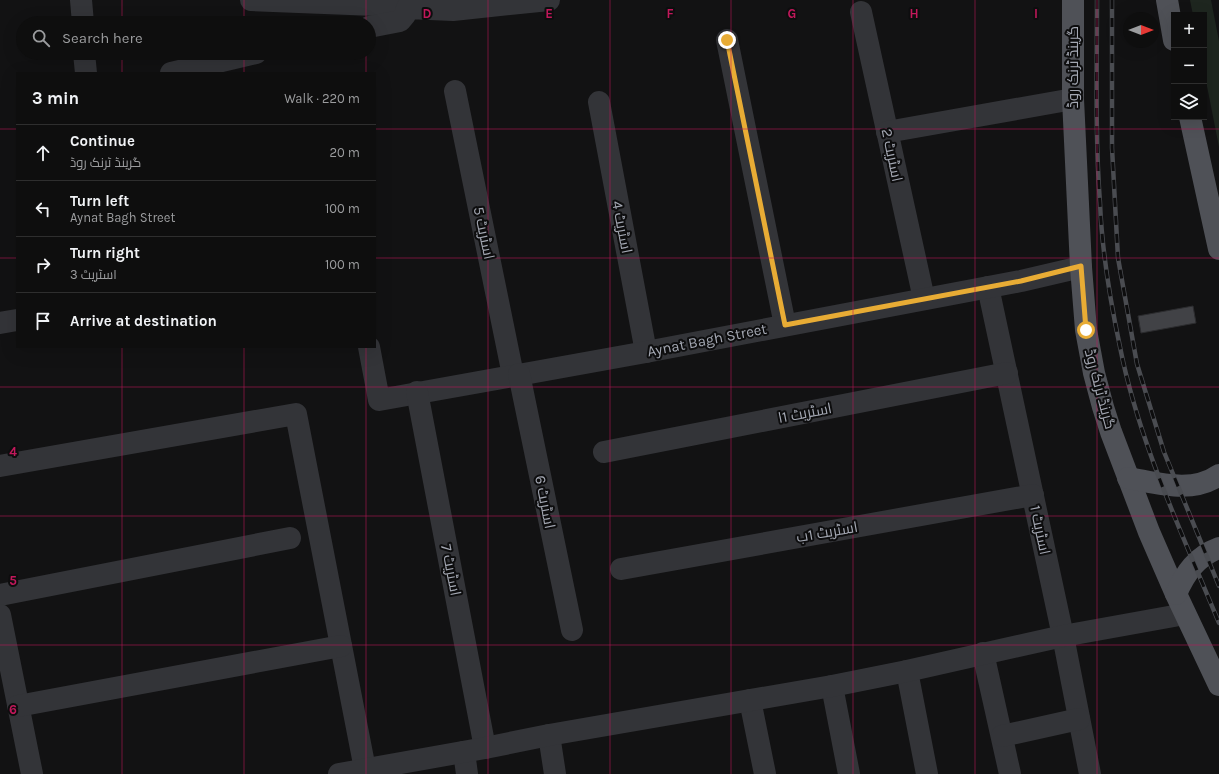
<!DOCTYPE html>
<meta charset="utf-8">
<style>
body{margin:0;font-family:Karla,Cairo,sans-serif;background:#1c1c1c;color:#f1f3f6}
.controls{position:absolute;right:12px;top:12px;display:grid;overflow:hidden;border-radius:0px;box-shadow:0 4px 16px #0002}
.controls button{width:36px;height:36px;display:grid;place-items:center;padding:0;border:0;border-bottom:1px solid #2e2e2e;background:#0e0e0e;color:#f1f3f6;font:20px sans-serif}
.compass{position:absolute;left:1123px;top:12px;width:36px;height:36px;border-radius:50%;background:#0e0e0e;box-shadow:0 4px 16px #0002;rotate:90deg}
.stop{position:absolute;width:12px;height:12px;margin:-9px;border:3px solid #e8ac35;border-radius:50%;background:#fff}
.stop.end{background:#e8ac35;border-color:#fff;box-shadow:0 1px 4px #0008}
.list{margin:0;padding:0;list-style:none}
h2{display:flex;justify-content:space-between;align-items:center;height:52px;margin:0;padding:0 16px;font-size:17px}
h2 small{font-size:13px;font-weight:400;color:#9b9c9e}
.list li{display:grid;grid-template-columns:26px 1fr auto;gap:12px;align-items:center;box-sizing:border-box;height:56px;padding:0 16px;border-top:1px solid #2e2e2e}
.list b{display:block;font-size:15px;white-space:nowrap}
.list p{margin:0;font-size:13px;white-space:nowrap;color:#9b9c9e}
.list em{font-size:13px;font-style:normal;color:#9b9c9e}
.icon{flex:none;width:22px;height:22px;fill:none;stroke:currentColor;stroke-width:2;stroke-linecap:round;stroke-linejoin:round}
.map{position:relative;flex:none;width:1219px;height:774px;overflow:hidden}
.search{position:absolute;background:#0e0e0e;box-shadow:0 4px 16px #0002;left:16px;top:16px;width:360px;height:44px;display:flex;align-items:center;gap:10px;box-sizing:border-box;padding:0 14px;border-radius:22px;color:#9b9c9e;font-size:15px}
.panel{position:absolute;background:#0e0e0e;box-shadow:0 4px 16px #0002;left:16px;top:72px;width:360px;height:276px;border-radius:0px}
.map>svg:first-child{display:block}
.green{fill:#1e261f}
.building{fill:#414246;stroke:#2c2c2f}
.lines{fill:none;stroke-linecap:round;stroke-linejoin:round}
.minor{stroke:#333438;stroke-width:22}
.major{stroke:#4f5157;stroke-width:22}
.rail-casing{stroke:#4a4c51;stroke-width:4.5}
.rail{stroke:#0d0d0e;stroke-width:3;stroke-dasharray:9;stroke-linecap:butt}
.route{stroke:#e8ac35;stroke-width:5}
.grid{fill:none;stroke:#c2185b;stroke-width:1;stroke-opacity:0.55}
.labels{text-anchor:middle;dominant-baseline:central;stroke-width:4;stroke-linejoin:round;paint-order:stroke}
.street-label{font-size:15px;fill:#a4a8b3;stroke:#0d0d0e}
.grid-label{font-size:13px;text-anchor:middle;font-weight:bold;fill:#c2185b;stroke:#0d0d0e;stroke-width:4;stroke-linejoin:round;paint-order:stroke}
</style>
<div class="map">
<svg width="1219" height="774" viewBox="0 0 1219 774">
<rect width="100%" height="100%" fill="#121213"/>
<!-- green -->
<path class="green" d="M1190 0H1211L1219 41V147L1204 71V15H1193Z"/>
<!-- building -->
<path class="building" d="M1193 306 1196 323 1141 333 1138 316Z"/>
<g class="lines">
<!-- minor -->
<g class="minor">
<path d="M81 0 83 23"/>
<path d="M251 0 375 5 407 8"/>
<path d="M861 12 924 299"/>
<path d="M369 27 400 21 405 15 407 8 453 10 549 0"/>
<path d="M727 40 785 325"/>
<path d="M84 53 86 73"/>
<path d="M171 73 256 53"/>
<path d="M455 91 513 375"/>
<path d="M599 102 646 352"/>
<path d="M887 132 1073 99"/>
<path d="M988 287 1063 636 1090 774"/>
<path d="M0 323 17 320"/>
<path d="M369 347 379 400 646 352 1021 281 1081 267"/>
<path d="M519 374 572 630"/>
<path d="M417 392 485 748"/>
<path d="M604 452 1007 373"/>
<path d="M0 466 296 414 365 769"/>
<path d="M621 569 1033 495"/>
<path d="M0 595 290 538"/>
<path d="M0 615 32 774"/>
<path d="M983 653 1010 774"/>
<path d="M907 671 927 774"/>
<path d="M832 686 849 774"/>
<path d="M750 700 765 774"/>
<path d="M18 706 341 646"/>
<path d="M549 735 555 774"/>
<path d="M1002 736 1079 719"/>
<path d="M464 752 467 774"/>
<path d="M339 774 485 748 549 735 832 686 907 671 1063 636 1185 614"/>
</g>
<!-- major -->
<g class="major">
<path d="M1073 0V99L1081 267 1086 330 1094 373 1103 407 1111 432 1149 532 1176 594 1219 685"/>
<path d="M1167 0 1174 40"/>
<path d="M1190 117 1219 249"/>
<path d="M1128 478C1158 483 1192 494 1219 475"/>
<path d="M1176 594C1185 573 1197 556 1219 548"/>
</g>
<defs>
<g id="rail">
<path d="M1097 0C1097 68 1095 136 1100 203 1102 251 1110 300 1120 347 1139 443 1182 533 1219 623"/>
<path d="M1112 0V148L1118 258 1137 364 1164 452 1219 586"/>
</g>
</defs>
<!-- rail casing -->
<use href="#rail" class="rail-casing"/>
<!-- rail -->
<use href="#rail" class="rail"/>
</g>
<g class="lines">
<!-- route -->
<path class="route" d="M727 40 785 325 1021 281 1081 266 1086 330"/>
</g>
<!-- grid -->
<path class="grid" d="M122 0V23M244 0V23M366 0V23M488 0V774M610 0V774M731 0V774M853 0V774M975 0V774M1097 0V774M122 53V73M244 53V73M366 53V73M0 129H17M375 129H1219M0 258H17M375 258H1219M122 347V774M244 347V774M366 347V774M0 387H1219M0 516H1219M0 645H1219"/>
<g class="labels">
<!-- street labels -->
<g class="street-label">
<text transform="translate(1073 67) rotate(-90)">گرینڈ ٹرنک روڈ</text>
<text transform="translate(892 155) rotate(78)">اسٹریٹ 2</text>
<text transform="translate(622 227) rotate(79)">اسٹریٹ 4</text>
<text transform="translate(484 233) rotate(78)">اسٹریٹ 5</text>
<text transform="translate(707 340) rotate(-11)">Aynat Bagh Street</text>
<text transform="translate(1100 389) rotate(75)">گرینڈ ٹرنک روڈ</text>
<text transform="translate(805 413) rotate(-11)">اسٹریٹ 1ا</text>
<text transform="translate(545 502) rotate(79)">اسٹریٹ 6</text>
<text transform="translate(1040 530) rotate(78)">اسٹریٹ 1</text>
<text transform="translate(827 532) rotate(-10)">اسٹریٹ 1ب</text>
<text transform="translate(451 570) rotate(79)">اسٹریٹ 7</text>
</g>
</g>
<g class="grid-label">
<text x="427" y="18">D</text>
<text x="549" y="18">E</text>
<text x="670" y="18">F</text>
<text x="792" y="18">G</text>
<text x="914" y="18">H</text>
<text x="1036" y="18">I</text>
<text x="13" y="456">4</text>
<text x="13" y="585">5</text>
<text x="13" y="714">6</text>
</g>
</svg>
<div class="controls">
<button>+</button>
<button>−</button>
<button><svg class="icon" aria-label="layers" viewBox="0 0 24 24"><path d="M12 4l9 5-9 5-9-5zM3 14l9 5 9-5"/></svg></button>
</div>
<svg class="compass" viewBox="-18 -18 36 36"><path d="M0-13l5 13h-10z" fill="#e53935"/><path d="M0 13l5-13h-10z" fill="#9b9c9e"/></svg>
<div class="stop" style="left:1086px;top:330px"></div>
<div class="stop end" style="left:727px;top:40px"></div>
<div class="search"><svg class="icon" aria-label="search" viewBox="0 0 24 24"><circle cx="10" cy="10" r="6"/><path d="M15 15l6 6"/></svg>Search here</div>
<section class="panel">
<h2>3 min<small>Walk · 220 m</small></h2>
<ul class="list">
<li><svg class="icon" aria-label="ahead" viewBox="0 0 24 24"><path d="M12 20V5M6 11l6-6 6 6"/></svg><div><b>Continue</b><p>گرینڈ ٹرنک روڈ</p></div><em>20 m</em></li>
<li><svg class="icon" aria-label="left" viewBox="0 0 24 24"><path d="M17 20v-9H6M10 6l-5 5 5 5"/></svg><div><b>Turn left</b><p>Aynat Bagh Street</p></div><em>100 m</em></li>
<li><svg class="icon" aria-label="right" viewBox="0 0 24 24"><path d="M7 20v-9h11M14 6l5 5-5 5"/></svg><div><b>Turn right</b><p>اسٹریٹ 3</p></div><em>100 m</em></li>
<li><svg class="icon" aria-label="arrive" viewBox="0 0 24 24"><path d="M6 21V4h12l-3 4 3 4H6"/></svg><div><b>Arrive at destination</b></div></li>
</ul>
</section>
</div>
